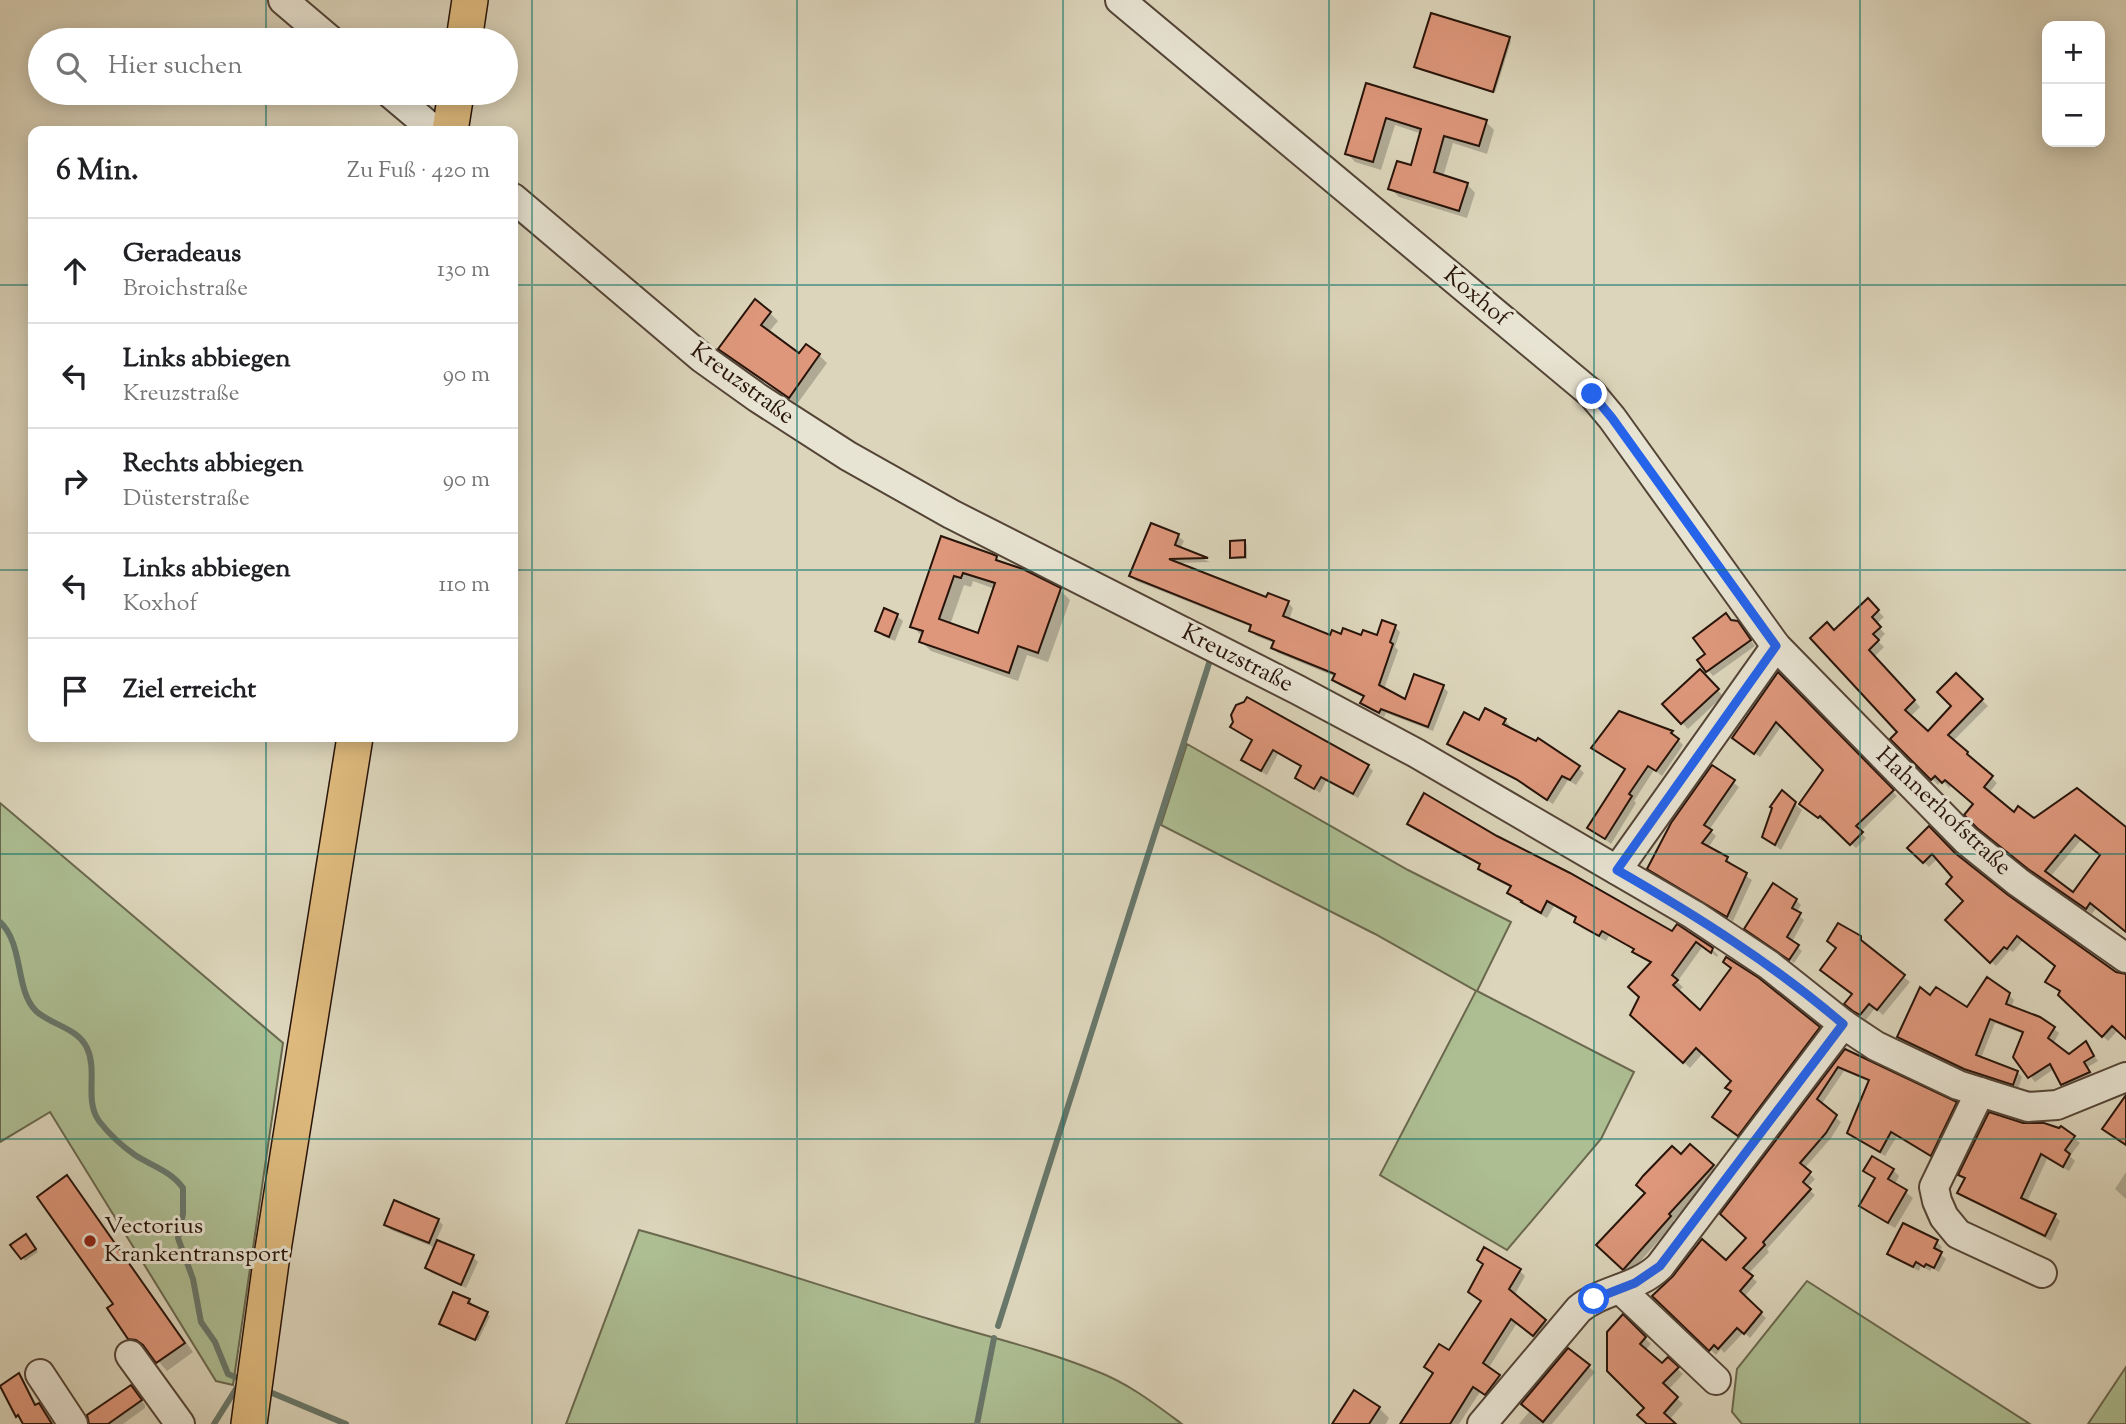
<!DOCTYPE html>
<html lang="de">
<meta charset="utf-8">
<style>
body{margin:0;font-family:"Sorts Mill Goudy",serif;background:#f2f2f2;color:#202124}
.controls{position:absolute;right:21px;top:21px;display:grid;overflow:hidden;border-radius:14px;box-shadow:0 4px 18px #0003}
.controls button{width:63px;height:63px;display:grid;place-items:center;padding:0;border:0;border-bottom:2px solid #e0e0e0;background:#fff;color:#202124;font:35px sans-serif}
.stop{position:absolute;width:21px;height:21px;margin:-16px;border:5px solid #2563eb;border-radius:50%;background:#fff}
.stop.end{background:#2563eb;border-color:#fff;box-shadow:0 2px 7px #0008}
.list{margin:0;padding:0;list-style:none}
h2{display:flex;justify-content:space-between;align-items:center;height:91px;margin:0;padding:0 28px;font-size:30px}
h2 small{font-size:23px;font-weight:400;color:#757577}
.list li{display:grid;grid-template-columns:46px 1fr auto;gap:21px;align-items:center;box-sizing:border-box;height:105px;padding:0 28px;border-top:2px solid #e0e0e0}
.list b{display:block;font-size:26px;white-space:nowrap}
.list p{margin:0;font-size:23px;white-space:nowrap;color:#757577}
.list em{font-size:23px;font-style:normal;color:#757577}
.icon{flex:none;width:38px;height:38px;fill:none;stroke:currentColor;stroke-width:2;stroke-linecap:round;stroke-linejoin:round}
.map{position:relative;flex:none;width:2126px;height:1424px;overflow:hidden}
.search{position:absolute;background:#fff;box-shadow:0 4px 18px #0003;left:28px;top:28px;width:490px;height:77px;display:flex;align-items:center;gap:18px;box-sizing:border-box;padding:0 24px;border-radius:38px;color:#757577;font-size:26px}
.panel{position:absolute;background:#fff;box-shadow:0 4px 18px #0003;left:28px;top:126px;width:490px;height:616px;border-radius:14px}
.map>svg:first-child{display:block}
.green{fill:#adbe93;stroke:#6a684e;stroke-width:2}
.shadow{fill:#0003;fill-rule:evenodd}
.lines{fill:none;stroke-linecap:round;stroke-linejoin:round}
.stream{stroke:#68776a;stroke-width:6}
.building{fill:#de977b;stroke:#271309;stroke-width:2;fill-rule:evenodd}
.minor-casing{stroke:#544436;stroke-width:32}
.major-casing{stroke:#271309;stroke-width:38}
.minor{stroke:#e8e4d3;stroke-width:28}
.major{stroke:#deba7e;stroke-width:35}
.route{stroke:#2563eb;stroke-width:9}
.grid{fill:none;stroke:#0f766e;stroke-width:2;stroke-opacity:0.55}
.poi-dot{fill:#8f2418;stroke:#e8e4d3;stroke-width:2.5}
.labels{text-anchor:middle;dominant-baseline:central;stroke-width:6;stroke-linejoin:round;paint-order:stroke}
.street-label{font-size:24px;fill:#271309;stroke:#e8e4d3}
.poi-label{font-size:24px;fill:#271309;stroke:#e8e4d3;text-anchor:start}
</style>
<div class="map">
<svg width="2126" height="1424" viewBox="0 0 2126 1424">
<rect width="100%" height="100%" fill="#dcd5bb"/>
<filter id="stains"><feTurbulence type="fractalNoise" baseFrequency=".00286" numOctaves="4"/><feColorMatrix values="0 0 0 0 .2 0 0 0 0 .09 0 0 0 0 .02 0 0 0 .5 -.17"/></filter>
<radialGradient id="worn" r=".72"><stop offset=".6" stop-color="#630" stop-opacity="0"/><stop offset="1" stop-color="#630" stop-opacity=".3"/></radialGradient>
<!-- green -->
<g class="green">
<path d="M1187 744 1408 870 1511 922 1477 991 1634 1072 1601 1139 1507 1250 1380 1175 1476 991 1375 934 1161 825Z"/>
<path d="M0 803 283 1043 233 1385 216 1381 50 1112 0 1142Z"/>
<path d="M639 1230C737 1257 832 1290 929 1319 985 1336 1042 1349 1096 1371 1128 1383 1155 1404 1182 1424H566Z"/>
<path d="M1807 1281 2030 1424H1742L1732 1412 1737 1369Z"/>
<path d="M2126 1367V1424H2088Z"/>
</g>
<!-- shadow -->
<g class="shadow">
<path d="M1509 38 1511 41 1495 93 1416 67Z"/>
<path d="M1368 86 1486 122 1494 130 1487 154 1453 143 1443 177 1467 184 1475 193 1467 218 1399 197 1390 188 1412 167 1422 134 1395 125 1381 170 1355 162 1347 153Z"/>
<path d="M770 313 778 321 768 333 799 356 819 355 827 363 797 404 720 349Z"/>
<path d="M1178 536 1184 541 1180 549 1210 562 1176 563 1267 600 1288 603 1293 608 1289 620 1331 637H1378L1395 627 1400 632 1395 647 1398 650 1384 689 1406 701 1443 687 1448 692 1433 731 1386 713 1384 717 1367 708 1362 703 1365 698 1339 685 1334 680 1336 677 1278 653 1273 648 1274 643 1256 636 1251 631 1252 627 1136 581 1131 576Z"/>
<path d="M943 538 996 557 1002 564 1060 590 1070 600 1048 662 1027 655 1018 681 931 651 921 641 923 637 912 626ZM973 581 995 589 979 635 950 625 964 585 971 587Z"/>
<path d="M1244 542 1247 545V559H1234L1232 557Z"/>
<path d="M1868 601 1884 617 1876 624 1885 634 1878 641 1884 647 1874 657 1920 707 1910 717 1928 734 1954 706 1956 675 1988 706 1953 741 1997 783 1989 793 2014 814 2034 820 2126 829V931L2097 907 2092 914 2036 874 1975 805 1952 785 1949 788 1942 780 1938 785 1893 739 1900 732 1834 632ZM2081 840 2102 855 2074 894 2050 877Z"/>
<path d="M897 616 903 621 895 641 883 636 877 630Z"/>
<path d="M1732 622 1743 629 1755 646 1713 676 1699 660 1707 654Z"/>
<path d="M1700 671 1723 696 1688 729 1665 704Z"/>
<path d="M1778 675 1897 796 1860 832 1866 838 1856 848 1825 819 1823 822 1806 808 1825 770 1782 725 1760 757 1739 743Z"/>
<path d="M1620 713 1672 733 1683 745 1662 776 1654 770 1634 801 1636 803 1611 844 1589 827 1626 771 1593 748Z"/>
<path d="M1505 720 1510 726 1508 729 1578 767 1584 773 1576 785 1568 780 1553 804 1523 784 1455 749 1449 744 1480 723Z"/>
<path d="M1232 727 1368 766 1373 771 1358 798 1326 781 1320 793 1297 778 1303 768 1278 754 1267 775 1249 765 1243 759 1253 741Z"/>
<path d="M1713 767 1739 787 1709 830 1716 836 1708 848 1727 859 1732 864 1731 866 1752 880 1733 921 1655 874Z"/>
<path d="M1795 804 1802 810 1781 850 1764 837Z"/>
<path d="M1409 824 1496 837 1672 933 1677 927 1712 949 1718 955 1717 957 1703 946 1677 982 1683 987 1678 992 1700 1012 1819 1028 1825 1034 1745 1141 1714 1117 1732 1092 1733 1081 1703 1053 1690 1068 1638 1021 1641 997 1651 963 1641 958 1635 950 1609 936 1606 941 1582 928 1576 922 1577 919 1554 906 1547 918 1529 908 1510 893 1512 888 1486 875 1480 868 1481 866 1416 830Z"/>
<path d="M1909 848 1955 854 2007 897 2116 973 2126 976V1037L2118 1030 2108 1041 2060 994 2061 992 2053 986 2057 966 2023 940 2013 952 2010 950 1996 966 1947 920 1965 900 1955 877 1938 858 1929 867Z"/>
<path d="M1796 900 1801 905 1796 913 1804 920 1792 942 1802 951 1794 963 1751 933Z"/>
<path d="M1860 938 1866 946 1910 982 1883 1015 1875 1008 1866 1020 1852 1009Z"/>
<path d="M2009 995 2014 1000 2011 1008 2054 1029 2059 1033 2053 1044 2069 1056 2086 1044 2098 1061 2088 1067 2093 1077 2068 1089 2054 1069 2035 1082 2015 1057 2024 1034 1995 1023 1981 1058 2017 1072 2022 1077 2018 1089 1971 1074 1904 1042 1899 1037 1931 997 1967 1009Z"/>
<path d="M1845 1052 1956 1103 1961 1109 1936 1159 1897 1136 1885 1156 1849 1133 1870 1082 1844 1071 1821 1105 1841 1122 1831 1138 1804 1169 1815 1179 1807 1188 1815 1195 1767 1249 1769 1252 1748 1274 1757 1282 1744 1297 1766 1318 1750 1338 1744 1332 1724 1353 1721 1349 1716 1355 1655 1296 1726 1262 1749 1238 1722 1214Z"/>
<path d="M2023 1125 2060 1130 2062 1128 2080 1143 2070 1156 2075 1161 2069 1171 2047 1159 2027 1202 2055 1216 2060 1221 2051 1241 1965 1198 1959 1193 1966 1180 1960 1175Z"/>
<path d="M1690 1146 1718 1172 1673 1221 1675 1222 1630 1273 1604 1251 1647 1194Z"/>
<path d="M1865 1170H1893L1899 1176 1895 1184 1913 1198 1895 1228 1867 1212 1861 1206 1876 1179Z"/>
<path d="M2126 1172V1199L2115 1189Z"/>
<path d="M66 1178 75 1187 193 1352 167 1371 148 1349 139 1347 129 1337Z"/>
<path d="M438 1220 443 1225 436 1241 473 1257 478 1262 466 1288 432 1273 427 1268 436 1248 391 1230 386 1225Z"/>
<path d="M28 1238 38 1252 25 1261 13 1245Z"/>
<path d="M1937 1242 1942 1247 1939 1253 1946 1259 1939 1272 1932 1268 1930 1271 1921 1266 1919 1271 1895 1259 1890 1254Z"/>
<path d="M1520 1271 1525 1276 1514 1296 1550 1326 1539 1341 1517 1323 1488 1369 1505 1382 1491 1399 1480 1392 1459 1424H1408L1450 1353Z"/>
<path d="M469 1300 472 1303 471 1306 490 1316 478 1341 441 1324Z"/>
<path d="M1623 1317 1651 1344 1645 1350 1662 1365 1668 1360 1683 1374 1668 1390 1683 1404 1669 1420 1673 1424H1649Z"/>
<path d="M1568 1350 1595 1372 1552 1424H1519L1530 1411Z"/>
<path d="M18 1375 24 1381 37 1406 39 1405 45 1411 53 1424H24Z"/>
<path d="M131 1387 145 1405V1408L123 1424H91Z"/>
<path d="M1355 1392 1379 1408 1389 1418 1386 1424H1334Z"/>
</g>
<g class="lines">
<!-- stream -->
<g class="stream">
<path d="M0 922C24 944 15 991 36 1011 51 1025 78 1028 87 1048 98 1071 84 1100 99 1121 109 1134 122 1146 135 1155 152 1166 171 1171 183 1188V1214L178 1238 193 1279 201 1322 215 1342 228 1374 242 1380"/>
<path d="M998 1326 1211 657"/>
<path d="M265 1390 346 1424"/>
<path d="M214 1424 241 1381"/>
<path d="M977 1424 994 1338"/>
</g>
</g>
<!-- building -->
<g class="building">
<path d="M1431 13 1510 37 1493 92 1414 67Z"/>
<path d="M1366 83 1487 120 1479 146 1444 136 1434 172 1468 183 1459 211 1388 189 1397 161 1411 165 1421 129 1386 118 1373 162 1345 154Z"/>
<path d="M755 299 771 312 761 325 799 353 806 344 820 354 789 398 718 349Z"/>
<path d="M1151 523 1179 534 1175 545 1208 558 1169 559 1266 597 1268 593 1289 601 1283 616 1330 635 1332 630 1341 634 1343 628 1361 635 1363 630 1377 635 1382 620 1396 625 1390 642 1393 644 1379 685 1405 699 1414 674 1444 685 1428 727 1381 709 1379 713 1360 703 1364 696 1332 680 1335 674 1271 648 1274 641 1249 631 1251 625 1129 576Z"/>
<path d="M941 536 992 554 997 556 996 560 1023 569 1061 588 1038 653 1018 646 1009 673 919 642 923 631 910 627ZM963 573 995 583 978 633 939 619 954 576 961 578Z"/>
<path d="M1245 540V557L1230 558V541Z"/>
<path d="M1868 598 1879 610 1872 617 1881 627 1873 634 1879 640 1869 650 1915 700 1905 710 1928 731 1951 706 1937 692 1956 673 1983 699 1948 735 1968 752 1967 754 1993 776 1984 787 2014 812 2018 806 2034 818 2077 788 2126 827V932L2090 903 2086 909 2028 869 1977 828 1964 815 1973 804 1945 780 1942 783 1935 776 1931 780 1890 739 1897 732 1810 638 1827 622 1834 630ZM2075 835 2100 855 2073 892 2045 871Z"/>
<path d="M884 608 898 614 889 637 875 631Z"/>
<path d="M1726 613 1731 620 1738 621 1751 640 1706 672 1697 660 1705 654 1693 638Z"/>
<path d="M1700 669 1719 689 1681 724 1662 704Z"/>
<path d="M1778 672 1894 790 1856 826 1863 832 1850 845 1820 816 1818 818 1799 804 1823 770 1776 722 1754 754 1732 738Z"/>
<path d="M1247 697 1369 765 1353 794 1321 777 1314 789 1295 778 1301 766 1273 750 1261 771 1241 760 1252 740 1230 727 1233 722 1231 715 1236 705 1244 702Z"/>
<path d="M1485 708 1506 719 1503 724 1536 741 1538 738 1580 766 1570 780 1562 776 1547 800 1516 779 1447 744 1464 712 1479 720Z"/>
<path d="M1619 711 1673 731 1671 733 1679 739 1656 771 1648 766 1629 794 1632 796 1605 839 1587 828 1625 769 1591 748Z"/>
<path d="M1712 765 1735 780 1704 825 1712 830 1702 843 1728 857 1726 861 1747 873 1727 917 1647 869 1671 823Z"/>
<path d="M1782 790 1796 802 1775 845 1762 837 1772 808 1770 807Z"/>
<path d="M1424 793 1497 836 1570 873 1672 931 1677 924 1713 948 1711 953 1696 942 1672 975 1678 980 1673 985 1700 1010 1731 968 1723 962 1726 957 1759 978 1820 1027 1738 1136 1712 1117 1731 1091 1725 1088 1731 1081 1696 1048 1683 1063 1630 1015 1639 997 1628 987 1651 962 1632 952 1634 949 1602 931 1599 936 1574 922 1576 917 1547 901 1541 913 1521 902 1522 901 1507 893 1511 886 1478 869 1480 864 1407 824Z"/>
<path d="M1929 826 1955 853 2008 895 2116 972 2126 974V1039L2112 1026 2102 1037 2058 995 2060 991 2045 982 2055 966 2017 936 2007 949 2004 947 1990 963 1945 920 1963 901 1946 884 1952 877 1932 854 1923 863 1907 848Z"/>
<path d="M1773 883 1797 899 1792 908 1801 913 1787 937 1799 945 1789 960 1744 929Z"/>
<path d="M1838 923 1861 936V940L1905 975 1877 1010 1869 1004 1860 1015 1853 1011 1844 1004 1852 994 1820 970 1836 948 1827 941Z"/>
<path d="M1987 977 2010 993 2006 1004 2040 1017 2055 1027 2048 1038 2069 1054 2086 1041 2094 1056 2084 1062 2090 1072 2061 1085 2050 1064 2028 1078 2013 1057 2023 1032 1990 1019 1976 1055 2018 1071 2013 1085 1964 1069 1897 1037 1920 987 1930 995 1936 987 1967 1007Z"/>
<path d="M1845 1049 1957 1102 1931 1156 1891 1132 1880 1152 1847 1133 1869 1080 1838 1067 1817 1099 1837 1115 1826 1133 1800 1163 1811 1172 1803 1182 1811 1189 1763 1242 1765 1245 1743 1268 1753 1276 1740 1291 1762 1312 1744 1334 1737 1328 1718 1349 1714 1345 1709 1351 1652 1296 1673 1276 1702 1239 1726 1260 1746 1238 1720 1214Z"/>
<path d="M2126 1095V1145L2102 1129Z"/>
<path d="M1989 1112 2023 1123H2044L2059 1128 2061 1126 2075 1136 2065 1150 2070 1154 2063 1167 2041 1154 2021 1198 2056 1214 2045 1236 1957 1193 1965 1178 1958 1175Z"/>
<path d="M1690 1144 1714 1165 1669 1214 1671 1216 1623 1270 1596 1245 1645 1193 1636 1185 1643 1176 1672 1146 1681 1154Z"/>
<path d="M1872 1156 1894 1169 1888 1179 1907 1190 1888 1223 1859 1206 1875 1178 1863 1171Z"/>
<path d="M67 1175 185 1343 156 1363 143 1345 136 1340 128 1339 107 1308 113 1304 37 1197Z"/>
<path d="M394 1200 439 1219 429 1243 384 1225Z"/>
<path d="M1903 1223 1938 1240 1934 1248 1942 1252 1934 1268 1926 1264 1924 1267 1916 1262 1913 1267 1887 1254Z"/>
<path d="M26 1234 36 1249 21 1259 10 1245Z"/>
<path d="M437 1240 474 1255 461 1285 425 1268Z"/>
<path d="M1484 1247 1521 1269 1509 1289 1546 1320 1533 1336 1511 1319 1483 1363 1500 1375 1485 1395 1473 1387 1450 1424H1400L1433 1373 1424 1367 1439 1344 1449 1350 1481 1301 1468 1292 1483 1264 1477 1260Z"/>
<path d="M453 1292 470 1299 468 1303 488 1312 475 1340 439 1324Z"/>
<path d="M1623 1314 1646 1337 1640 1344 1662 1363 1668 1357 1679 1367 1663 1383 1678 1397 1664 1413 1676 1424H1647L1637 1415 1644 1408 1607 1371V1332Z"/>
<path d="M1568 1348 1590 1365 1543 1422 1521 1404Z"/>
<path d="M19 1373 35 1405 39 1403 52 1424H23L18 1415 16 1417 0 1386Z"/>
<path d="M131 1385 142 1400 108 1424H89L87 1415Z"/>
<path d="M1354 1390 1380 1407 1369 1424H1332Z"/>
</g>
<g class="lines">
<defs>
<g id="minor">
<path d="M283 0 330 40"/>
<path d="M1120 0 1592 394 1612 418 1776 646 1966 840 2018 882 2126 958"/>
<path d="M390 93 435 131"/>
<path d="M513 198 702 358 758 398 848 456 951 514 1298 690 1416 753 1694 915 1769 965 1843 1024 1876 1046 1958 1085 2028 1107 2057 1105 2126 1077"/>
<path d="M1617 870 1776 646"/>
<path d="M1980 1092 1934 1187 1937 1201 1944 1217 1958 1234 2042 1273"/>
<path d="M1620 1289 1716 1380"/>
<path d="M130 1355 180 1424"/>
<path d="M40 1374 73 1424"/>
<path d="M1482 1424 1579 1309C1603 1289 1637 1289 1660 1266L1843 1024"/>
</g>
<g id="major">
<path d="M464 40 470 0"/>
<path d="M450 131 456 93"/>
<path d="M249 1424 271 1262 355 737"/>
</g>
</defs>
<!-- minor casing -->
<use href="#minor" class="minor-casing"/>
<!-- major casing -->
<use href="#major" class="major-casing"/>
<!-- minor -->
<use href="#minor" class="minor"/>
<!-- major -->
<use href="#major" class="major"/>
</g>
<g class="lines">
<!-- route -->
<path class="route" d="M1592 394 1612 418 1776 646 1617 870C1697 916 1773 964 1843 1024L1660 1266 1635 1283 1594 1299"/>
</g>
<!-- grid -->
<path class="grid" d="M266 0V40M532 0V1424M797 0V1424M1063 0V1424M1329 0V1424M1594 0V1424M1860 0V1424M266 93V131M0 285H33M513 285H2126M0 570H33M513 570H2126M266 737V1424M0 854H2126M0 1139H2126"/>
<!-- markers -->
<circle class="poi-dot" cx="90" cy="1241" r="7"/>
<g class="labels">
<!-- street labels -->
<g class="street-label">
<text transform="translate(1476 297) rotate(40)">Koxhof</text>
<text transform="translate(742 384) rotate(36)">Kreuzstraße</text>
<text transform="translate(1237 659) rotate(27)">Kreuzstraße</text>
<text transform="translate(1943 812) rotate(43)">Hahnerhofstraße</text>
</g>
<!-- poi labels -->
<g class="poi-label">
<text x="104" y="1227">Vectorius<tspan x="104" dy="28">Krankentransport</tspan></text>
</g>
</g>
<rect width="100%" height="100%" filter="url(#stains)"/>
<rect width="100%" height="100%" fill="url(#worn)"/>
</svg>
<div class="controls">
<button>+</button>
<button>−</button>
</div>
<div class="stop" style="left:1594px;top:1299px"></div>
<div class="stop end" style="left:1592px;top:394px"></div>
<div class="search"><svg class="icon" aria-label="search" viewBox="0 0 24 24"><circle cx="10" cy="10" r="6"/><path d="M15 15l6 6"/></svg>Hier suchen</div>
<section class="panel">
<h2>6 Min.<small>Zu Fuß · 420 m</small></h2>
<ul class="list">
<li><svg class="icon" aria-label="ahead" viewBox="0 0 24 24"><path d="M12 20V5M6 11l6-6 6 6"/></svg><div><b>Geradeaus</b><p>Broichstraße</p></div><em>130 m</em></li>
<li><svg class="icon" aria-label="left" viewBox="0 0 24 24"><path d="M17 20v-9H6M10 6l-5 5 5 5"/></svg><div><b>Links abbiegen</b><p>Kreuzstraße</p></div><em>90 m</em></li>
<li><svg class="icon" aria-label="right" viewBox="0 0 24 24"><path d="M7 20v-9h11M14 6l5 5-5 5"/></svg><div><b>Rechts abbiegen</b><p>Düsterstraße</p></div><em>90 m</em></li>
<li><svg class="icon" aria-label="left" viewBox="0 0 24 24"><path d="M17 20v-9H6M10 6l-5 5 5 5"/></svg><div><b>Links abbiegen</b><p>Koxhof</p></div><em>110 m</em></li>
<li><svg class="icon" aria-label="arrive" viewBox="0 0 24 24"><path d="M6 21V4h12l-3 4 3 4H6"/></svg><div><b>Ziel erreicht</b></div></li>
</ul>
</section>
</div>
